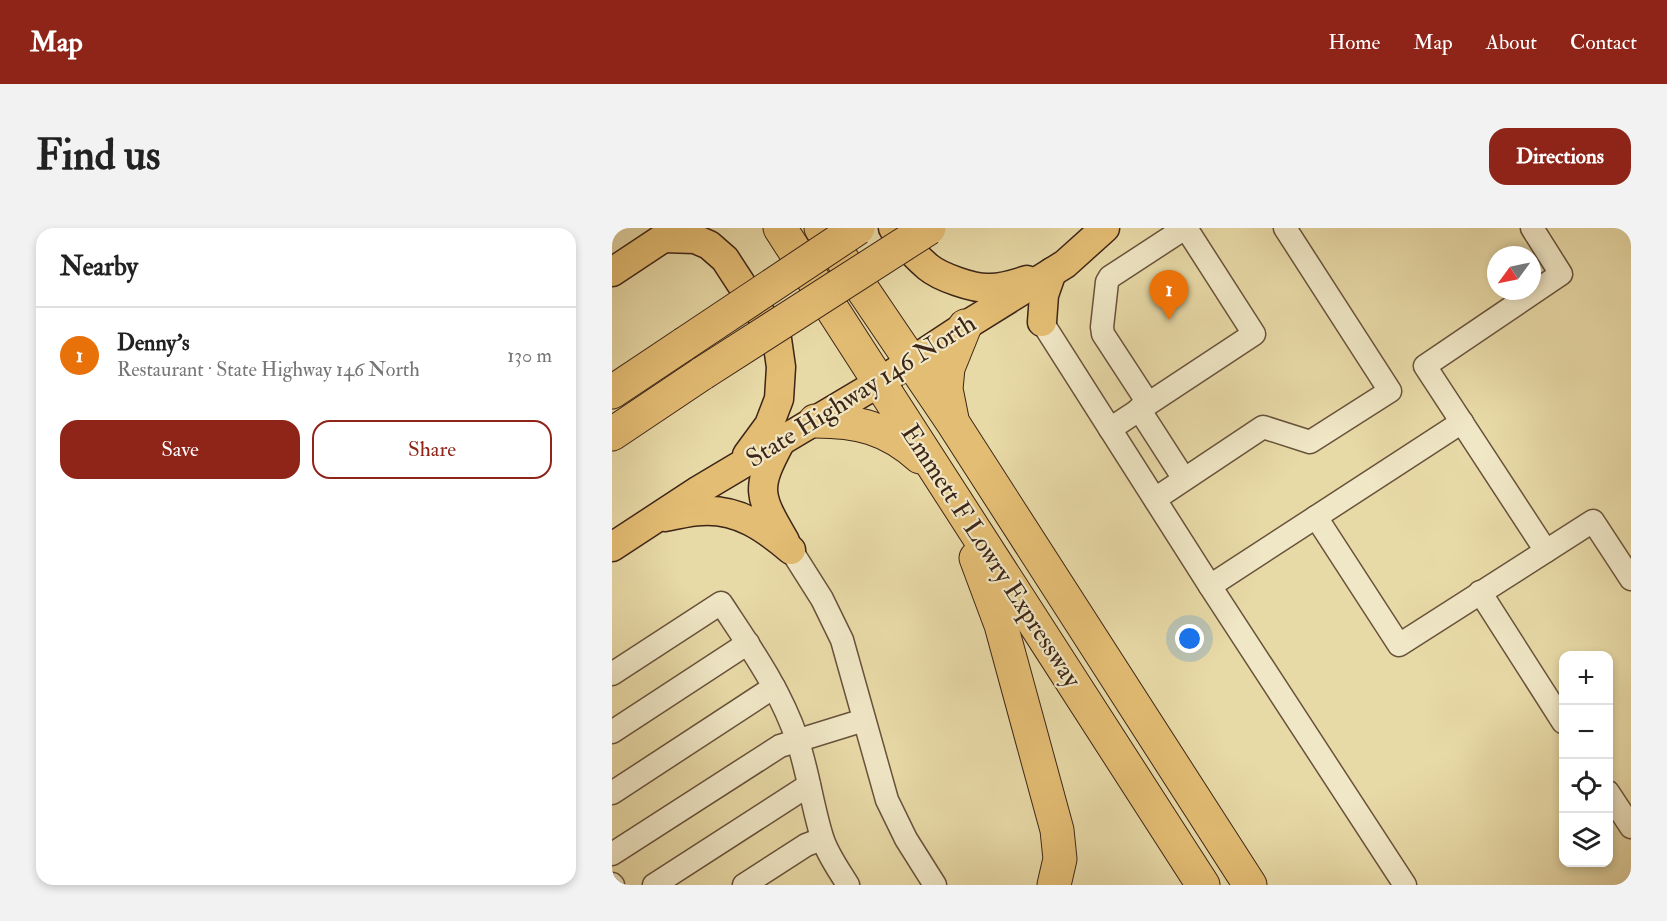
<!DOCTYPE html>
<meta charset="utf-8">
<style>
body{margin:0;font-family:"IM FELL Double Pica",serif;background:#f2f2f2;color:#222}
.controls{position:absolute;right:18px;bottom:18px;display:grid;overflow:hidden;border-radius:12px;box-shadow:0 3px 9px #0003}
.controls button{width:54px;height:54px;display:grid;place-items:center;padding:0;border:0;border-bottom:2px solid #e0e0e0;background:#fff;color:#222;font:30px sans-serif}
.compass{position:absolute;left:875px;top:18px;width:54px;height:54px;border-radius:50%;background:#fff;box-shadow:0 3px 9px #0003;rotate:237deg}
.you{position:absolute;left:578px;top:411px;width:21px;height:21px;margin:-15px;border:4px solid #fff;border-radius:50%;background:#1a73e8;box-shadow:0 0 0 9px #1a73e833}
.badge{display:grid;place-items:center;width:39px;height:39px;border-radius:50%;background:#8f2418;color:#fff;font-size:20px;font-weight:700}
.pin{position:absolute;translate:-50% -50px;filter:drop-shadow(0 2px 3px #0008)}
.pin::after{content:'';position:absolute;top:32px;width:21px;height:18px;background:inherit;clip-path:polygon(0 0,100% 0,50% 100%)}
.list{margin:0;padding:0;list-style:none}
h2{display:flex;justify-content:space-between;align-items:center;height:78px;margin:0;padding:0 24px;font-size:26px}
h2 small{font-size:20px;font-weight:400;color:#767676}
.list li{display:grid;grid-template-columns:39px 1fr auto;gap:18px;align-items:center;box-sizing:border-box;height:96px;padding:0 24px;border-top:2px solid #e0e0e0}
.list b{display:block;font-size:22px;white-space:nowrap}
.list p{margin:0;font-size:20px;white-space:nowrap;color:#767676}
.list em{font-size:20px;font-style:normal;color:#767676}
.actions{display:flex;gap:12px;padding:18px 24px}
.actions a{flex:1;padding:14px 0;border:2px solid #8f2418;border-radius:18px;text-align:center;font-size:21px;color:#8f2418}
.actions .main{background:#8f2418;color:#fff}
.icon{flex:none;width:33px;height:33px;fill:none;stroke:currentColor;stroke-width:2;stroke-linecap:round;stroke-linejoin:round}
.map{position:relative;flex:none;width:1019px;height:657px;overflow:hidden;border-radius:18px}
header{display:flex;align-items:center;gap:36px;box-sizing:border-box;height:84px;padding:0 30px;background:#8f2418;color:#fff}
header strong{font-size:28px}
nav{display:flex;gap:33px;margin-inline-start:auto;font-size:21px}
.intro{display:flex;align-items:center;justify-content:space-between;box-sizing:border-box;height:144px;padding:0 36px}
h1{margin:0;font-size:42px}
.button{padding:15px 27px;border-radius:18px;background:#8f2418;color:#fff;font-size:21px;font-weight:700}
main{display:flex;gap:36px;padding:0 36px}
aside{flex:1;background:#fff;border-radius:18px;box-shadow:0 3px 9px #0003}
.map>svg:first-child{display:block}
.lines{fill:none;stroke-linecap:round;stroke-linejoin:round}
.minor-casing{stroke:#68523b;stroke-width:25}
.major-casing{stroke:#3d2517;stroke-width:31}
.highway-casing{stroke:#3d2517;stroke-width:35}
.minor{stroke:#f0e7c6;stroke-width:22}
.major{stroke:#e4bd74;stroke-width:28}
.highway{stroke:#e4bd74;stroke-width:33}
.highway-bridge-casing{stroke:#3d2517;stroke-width:35;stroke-linecap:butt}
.highway-bridge{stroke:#e4bd74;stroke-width:33}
.labels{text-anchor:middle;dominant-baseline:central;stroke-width:4.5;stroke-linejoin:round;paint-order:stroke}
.street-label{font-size:26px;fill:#3d2517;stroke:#f0e7c6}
</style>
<header>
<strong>Map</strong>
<nav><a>Home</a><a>Map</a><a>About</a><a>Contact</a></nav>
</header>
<div class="intro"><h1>Find us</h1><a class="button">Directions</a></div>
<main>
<aside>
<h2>Nearby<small></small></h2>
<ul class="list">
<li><span class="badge" style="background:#e8710a">1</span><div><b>Denny's</b><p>Restaurant · State Highway 146 North</p></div><em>130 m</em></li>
</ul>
<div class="actions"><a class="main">Save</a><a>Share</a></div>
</aside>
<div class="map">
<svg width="1019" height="657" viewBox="0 0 1019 657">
<rect width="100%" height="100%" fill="#e8daa7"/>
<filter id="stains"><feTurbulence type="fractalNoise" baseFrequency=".00333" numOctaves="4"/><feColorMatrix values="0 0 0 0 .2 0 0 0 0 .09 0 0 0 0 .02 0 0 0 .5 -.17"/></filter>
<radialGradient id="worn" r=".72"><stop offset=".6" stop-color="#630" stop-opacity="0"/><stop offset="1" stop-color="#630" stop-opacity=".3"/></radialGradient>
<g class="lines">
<defs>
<g id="minor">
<path d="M920 0 949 46 813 138 934 323"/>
<path d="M430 94 598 358 793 657"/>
<path d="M536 175 491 106 490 99 495 54 498 49 573 0"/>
<path d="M527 181 572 251"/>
<path d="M498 201 642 106 574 0"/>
<path d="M543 271 651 199 698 214 778 163 673 0"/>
<path d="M704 289 787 417 981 293 1019 351"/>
<path d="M179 322 210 371 230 412 275 572 294 611 323 657"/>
<path d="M598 358 850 194"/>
<path d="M868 364 951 494"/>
<path d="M0 446 109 375C138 419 168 461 185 511 196 543 200 577 210 609 215 626 227 642 236 657"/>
<path d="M0 504 136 415"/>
<path d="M996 564 1019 599"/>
<path d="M0 565 162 459"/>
<path d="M0 626 168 518 252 492"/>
<path d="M0 656 1 657"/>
<path d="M42 657 197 557"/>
<path d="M132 657 194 617 210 611"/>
</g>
<g id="major">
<path d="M281 0C291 14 303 28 316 39 328 49 362 61 378 60 391 60 403 56 415 52"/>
<path d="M51 10 83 11 97 17 113 31 165 111 169 139 167 171 157 197 135 227"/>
<path d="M0 44 65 1"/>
<path d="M430 94 432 67 440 44"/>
<path d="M169 213C143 261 146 267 173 313"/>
<path d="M53 289C65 287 78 283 90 283 127 281 153 300 179 322"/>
<path d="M0 319 87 262 268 154 353 98 453 36 493 0"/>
</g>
<g id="highway">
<path d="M168 0 591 657"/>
<path d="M209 0 341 195 638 657"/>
<path d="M0 164 72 116"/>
<path d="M340 191 334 161 336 140 353 98"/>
<path d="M203 193C246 193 275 200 308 229"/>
<path d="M0 206 91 145"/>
<path d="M364 330 389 397 445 602 448 631 442 657"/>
</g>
</defs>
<!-- minor casing -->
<use href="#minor" class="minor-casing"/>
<!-- major casing -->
<use href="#major" class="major-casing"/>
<!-- highway casing -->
<use href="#highway" class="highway-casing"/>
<!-- minor -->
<use href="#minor" class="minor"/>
<!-- major -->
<use href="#major" class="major"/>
<!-- highway -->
<use href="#highway" class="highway"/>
<defs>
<g id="highway-bridge">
<path d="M72 116 246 0"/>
<path d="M91 145 317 0"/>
</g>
</defs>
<!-- highway-bridge casing -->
<use href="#highway-bridge" class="highway-bridge-casing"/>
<!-- highway-bridge -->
<use href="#highway-bridge" class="highway-bridge"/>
</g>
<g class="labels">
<!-- street labels -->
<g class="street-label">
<text transform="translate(249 163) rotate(-32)">State Highway 146 North</text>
<text transform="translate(379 328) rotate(57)">Emmett F Lowry Expressway</text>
</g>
</g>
<rect width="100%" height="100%" filter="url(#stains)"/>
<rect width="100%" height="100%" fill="url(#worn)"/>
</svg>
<div class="controls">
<button>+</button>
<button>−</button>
<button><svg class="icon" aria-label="locate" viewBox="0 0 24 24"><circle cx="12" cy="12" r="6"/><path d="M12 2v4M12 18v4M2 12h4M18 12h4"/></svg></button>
<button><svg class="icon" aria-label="layers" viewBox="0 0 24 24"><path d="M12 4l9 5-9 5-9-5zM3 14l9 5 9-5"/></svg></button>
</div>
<svg class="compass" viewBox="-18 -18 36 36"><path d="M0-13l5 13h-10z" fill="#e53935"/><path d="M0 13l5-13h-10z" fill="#767676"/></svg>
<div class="you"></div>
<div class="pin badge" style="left:557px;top:92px;background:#e8710a">1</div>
</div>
</main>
